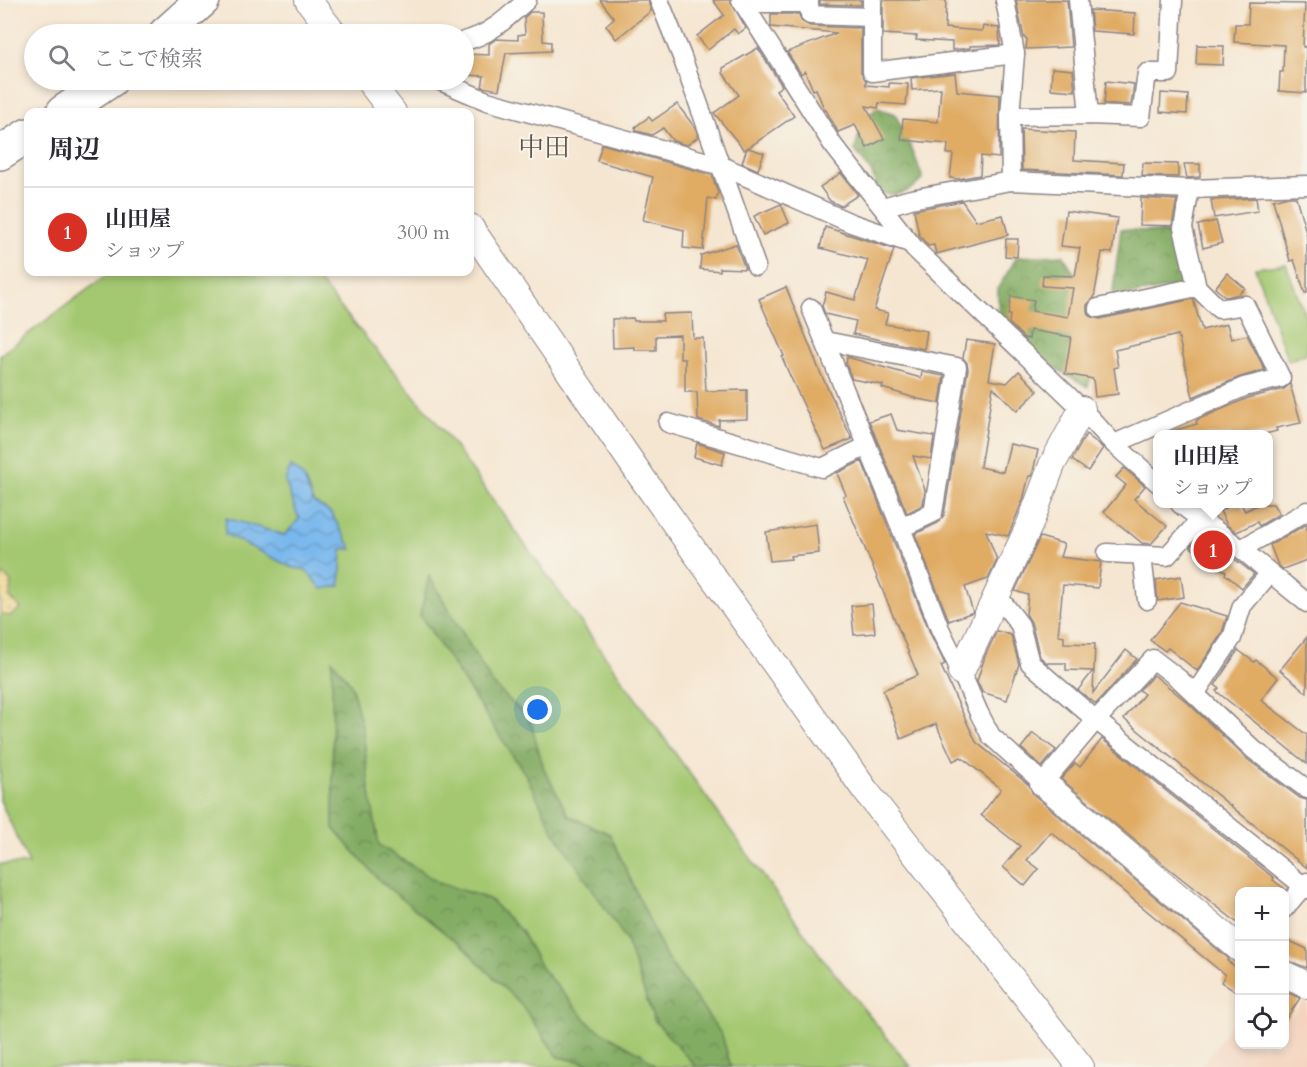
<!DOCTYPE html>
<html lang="ja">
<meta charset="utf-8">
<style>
body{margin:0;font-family:Cardo,"Noto Serif JP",serif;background:#f2f2f3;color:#2b2b33}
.controls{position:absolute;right:18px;bottom:18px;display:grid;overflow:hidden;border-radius:12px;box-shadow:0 3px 9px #0003}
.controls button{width:54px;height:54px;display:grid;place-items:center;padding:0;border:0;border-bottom:2px solid #e1e1e2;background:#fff;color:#2b2b33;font:30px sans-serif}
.you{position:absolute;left:538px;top:710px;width:21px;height:21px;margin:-15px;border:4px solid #fff;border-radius:50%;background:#1a73e8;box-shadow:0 0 0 9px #1a73e833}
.badge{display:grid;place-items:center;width:39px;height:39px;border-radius:50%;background:#d93025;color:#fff;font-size:20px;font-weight:700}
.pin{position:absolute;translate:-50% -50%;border:3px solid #fff;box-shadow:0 2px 6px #0006}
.popup{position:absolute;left:1153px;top:430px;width:120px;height:78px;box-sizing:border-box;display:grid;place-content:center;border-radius:12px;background:#fff;filter:drop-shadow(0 2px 4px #0005);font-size:20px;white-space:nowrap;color:#7c7c81}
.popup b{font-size:22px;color:#2b2b33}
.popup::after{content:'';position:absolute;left:50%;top:100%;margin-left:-12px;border:12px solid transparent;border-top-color:#fff}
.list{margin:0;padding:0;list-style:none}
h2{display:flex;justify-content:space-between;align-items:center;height:78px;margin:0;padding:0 24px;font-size:26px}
h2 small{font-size:20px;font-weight:400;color:#7c7c81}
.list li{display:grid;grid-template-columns:39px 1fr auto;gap:18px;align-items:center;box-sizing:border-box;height:90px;padding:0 24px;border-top:2px solid #e1e1e2}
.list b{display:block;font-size:22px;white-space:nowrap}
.list p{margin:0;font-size:20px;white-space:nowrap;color:#7c7c81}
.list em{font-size:20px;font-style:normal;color:#7c7c81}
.icon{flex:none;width:33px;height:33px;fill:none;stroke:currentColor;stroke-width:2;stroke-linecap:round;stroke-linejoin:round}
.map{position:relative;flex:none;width:1307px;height:1067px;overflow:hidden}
.search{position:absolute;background:#fff;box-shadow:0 3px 9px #0003;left:24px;top:24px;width:450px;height:66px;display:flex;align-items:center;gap:15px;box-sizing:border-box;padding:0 21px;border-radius:33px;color:#7c7c81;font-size:22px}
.panel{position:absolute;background:#fff;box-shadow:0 3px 9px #0003;left:24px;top:108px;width:450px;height:168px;border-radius:12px}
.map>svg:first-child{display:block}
.built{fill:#f4d4bf}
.green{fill:#a4c871;stroke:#637556;stroke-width:1.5}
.forest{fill:url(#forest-crowns);stroke:#52674f;stroke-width:1.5}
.sand{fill:url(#sand-dots);stroke:#887e6c;stroke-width:1.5}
.water{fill:url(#water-waves);stroke:#4e6d94;stroke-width:1.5}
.building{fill:#e0ab63}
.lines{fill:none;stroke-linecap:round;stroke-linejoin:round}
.street-casing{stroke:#8c8486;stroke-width:21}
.secondary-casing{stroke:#8c8486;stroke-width:28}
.highway-casing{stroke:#8c8486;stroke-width:36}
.street{stroke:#fff;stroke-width:18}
.secondary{stroke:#fff;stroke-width:26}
.highway{stroke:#fff;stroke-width:33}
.labels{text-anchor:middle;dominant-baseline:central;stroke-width:4.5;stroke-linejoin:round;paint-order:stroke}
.quarter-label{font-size:26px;fill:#645249;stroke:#f7f3e8}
</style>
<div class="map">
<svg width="1307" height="1067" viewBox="0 0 1307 1067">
<defs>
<pattern id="forest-crowns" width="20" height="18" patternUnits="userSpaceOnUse" patternTransform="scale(1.5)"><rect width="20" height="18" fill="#83ac63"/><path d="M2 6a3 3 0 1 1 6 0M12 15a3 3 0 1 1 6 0" fill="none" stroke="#6b8c53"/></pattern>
<pattern id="sand-dots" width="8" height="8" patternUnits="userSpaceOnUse" patternTransform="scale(1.5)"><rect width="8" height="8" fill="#eeda9e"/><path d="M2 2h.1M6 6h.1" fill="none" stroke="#ccbb89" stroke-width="1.8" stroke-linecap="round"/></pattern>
<pattern id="water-waves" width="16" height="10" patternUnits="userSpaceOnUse" patternTransform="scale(1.5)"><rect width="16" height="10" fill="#79b8ed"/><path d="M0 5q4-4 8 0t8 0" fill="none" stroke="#6395c1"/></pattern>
</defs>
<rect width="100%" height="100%" fill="#f7f3e8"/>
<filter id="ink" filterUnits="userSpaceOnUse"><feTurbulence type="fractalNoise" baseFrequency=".0167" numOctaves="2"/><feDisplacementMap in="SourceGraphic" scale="12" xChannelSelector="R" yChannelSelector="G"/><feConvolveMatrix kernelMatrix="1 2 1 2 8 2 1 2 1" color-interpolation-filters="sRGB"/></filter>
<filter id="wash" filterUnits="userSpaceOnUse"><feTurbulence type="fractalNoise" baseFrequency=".008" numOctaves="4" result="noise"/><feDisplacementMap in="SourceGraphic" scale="24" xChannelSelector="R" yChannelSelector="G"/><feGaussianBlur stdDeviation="1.35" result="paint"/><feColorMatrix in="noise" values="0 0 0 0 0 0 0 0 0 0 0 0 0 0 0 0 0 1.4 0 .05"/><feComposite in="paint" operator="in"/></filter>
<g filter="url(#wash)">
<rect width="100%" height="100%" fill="#f5e6d1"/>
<!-- built -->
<path class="built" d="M1307 998V1067H1201L1232 1023 1239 1028 1240 1044 1261 1045 1264 1047 1266 1045 1284 1044 1285 1022Z"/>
<!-- green -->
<g class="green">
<path d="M1286 264 1307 321V353L1288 361 1255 268Z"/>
<path d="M111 272H311L442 429 823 959 911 1067H0V864H29L0 800V355Z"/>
</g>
<!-- forest -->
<g class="forest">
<path d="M878 108 895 114 913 151 923 179C909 193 898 197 878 193L872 173 855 150 863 118Z"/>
<path d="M1121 229 1180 234 1190 284 1112 298Z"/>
<path d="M1063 255 1106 326 1088 387 1043 361 998 316V288L1017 257Z"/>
<path d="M429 576 492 683 530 720 544 769 569 816 610 834 666 957 722 1035 731 1067H696L654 1020 625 938 553 830 527 777 420 615Z"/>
<path d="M332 660 351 684 363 730 369 787 379 845 439 883 489 899 521 931 542 969 592 1026 642 1054 656 1067H605L558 1057 522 1006 466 950 381 882 333 828Z"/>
</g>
<!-- sand -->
<path class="sand" d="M0 576H5L11 582 10 598 21 608 10 616 0 614Z"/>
<!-- water -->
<path class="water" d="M291 466 304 478 313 502 331 513 352 549H342L340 586 322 589 305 569 293 568 225 534 226 518 285 535 299 519 285 481Z"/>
<g id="blocks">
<!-- building -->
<g class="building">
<path d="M600 0H648L651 11 616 39 606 25 614 18Z"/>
<path d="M713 0H730L746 28 738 34 734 29 708 50 697 36 724 15Z"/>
<path d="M820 0H861V5L820 4Z"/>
<path d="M883 0H946L945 28 982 31 983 26 999 28 1000 45 970 46V48L952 50V42L916 40 917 36 883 34Z"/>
<path d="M1016 0H1067L1071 47 1026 49 1027 39 1024 38Z"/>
<path d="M1249 3 1305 4 1303 47H1306V93L1279 91 1280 72H1283L1284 45 1234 42 1235 24H1248Z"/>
<path d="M1090 10 1135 13 1134 34 1092 31Z"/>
<path d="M530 12H542L543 41 551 42V51L506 53 499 90 482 87 484 76 464 75V54L489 55V44L496 39 518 40V35L525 34 524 18Z"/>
<path d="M771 14H799L801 21 810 26 861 28V72L866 81V85L889 87V83L908 84 906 105 879 103 878 108 866 106 884 139 867 148 855 125 838 132 826 110 825 111 816 89 813 90 805 71 801 74 787 52 837 33 771 27Z"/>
<path d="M1197 45 1224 46 1223 65 1196 64Z"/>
<path d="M758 48 782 86 776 90 794 116 748 148 764 153 758 170 742 163 747 148 744 150 714 113 739 95 723 73V68Z"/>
<path d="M1052 68 1073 70 1075 91 1051 89Z"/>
<path d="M955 73 957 91 1000 95 999 158 981 156 980 175 958 179 950 178 953 154H947L948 144 901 140 903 119 938 122 941 88 912 90 911 78Z"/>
<path d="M1106 81 1134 84 1131 105 1104 104Z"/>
<path d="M1161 93 1188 95 1187 114 1160 112Z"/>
<path d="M677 104 696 129 698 137 687 145 673 141 663 128 652 135 637 131 635 127 649 117 652 121Z"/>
<path d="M1021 129 1075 132 1074 160 1124 163 1123 175 1022 170Z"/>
<path d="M602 144 712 175 718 193 716 200 708 198 703 250 683 248 684 230 643 220 653 177 597 161Z"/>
<path d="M1143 163 1178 164V177L1142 176Z"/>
<path d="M1184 164H1200V177L1187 178Z"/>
<path d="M841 173 858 195 841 206 830 201 820 187Z"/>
<path d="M1284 197H1296L1307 236V293H1305L1294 260 1290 261 1273 200Z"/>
<path d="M1141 198 1177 200 1172 226 1140 225Z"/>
<path d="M1256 198 1258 211 1214 218 1211 200Z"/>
<path d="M962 201 976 221 1003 215 1008 235 936 254 934 245 928 246 919 235 914 210Z"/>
<path d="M781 204 789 223 763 235 754 216Z"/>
<path d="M1066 211 1117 218 1112 253 1102 252 1094 298 1087 305V311L1090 316 1100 319 1193 299 1202 330 1227 324 1231 339 1247 335 1265 370 1240 377 1193 397 1178 335 1115 350 1118 367 1114 368 1118 394 1095 397 1093 379 1065 374 1071 337 1030 330 1029 339 1024 338 1009 323 1010 315H1008L1011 296 1034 300 1032 311 1068 317 1073 288 1042 286 1043 275 1075 276 1080 248 1061 246Z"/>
<path d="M1216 221 1222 243 1203 248 1198 225Z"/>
<path d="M825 227 894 249 874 310 888 313 885 324 927 331 924 349 853 334 856 321 825 314 822 306 826 292 855 300 868 260 820 248Z"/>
<path d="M1006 239H1018L1017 257 1005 256Z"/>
<path d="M736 244 745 269 720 268V271L700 269 701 255Z"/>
<path d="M1227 273 1245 288 1239 294 1226 297 1215 288Z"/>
<path d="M786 287 820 372 852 439 825 450 790 376 782 357 784 356 759 299Z"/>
<path d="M692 313 693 338H703L706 391 747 390V419L719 420V426L698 420 697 392H685V359H680V335L656 336V350H635V347L613 348 612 319 633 318 634 321H663L662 314Z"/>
<path d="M966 340 995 344 989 380 1007 383 1019 371 1038 391 1017 411 993 387 980 467 1003 472 1010 444 1038 450 1033 472 1032 476H1029L1023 500 1008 536 986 531 997 560 988 579 965 587 973 612 949 621 915 534 938 523 944 515 968 369 967 363 963 358Z"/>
<path d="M847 357 921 378 922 372 944 376 940 403 918 399 882 388 883 385 852 379 846 364Z"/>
<path d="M1290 384 1301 423 1276 428 1277 431 1261 435H1173L1172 431 1197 424 1196 421 1199 419 1248 398 1284 389Z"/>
<path d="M891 414 897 430 934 436 931 459 913 456 925 490 923 505 907 513 869 421Z"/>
<path d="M1086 434 1103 448 1088 471 1072 460Z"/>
<path d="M697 443 725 452 722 465 694 457Z"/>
<path d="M862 461 930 633 945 664 941 666 976 742 1029 785 1033 794 1229 959 1227 961 1239 969V994L1221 982 1225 975 1051 832 1027 860 1039 869 1025 886 1003 867 1020 846 981 815 1001 789 961 757 953 761 936 724 901 739 883 690 918 675 843 496 846 495 837 473Z"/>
<path d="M1124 468 1145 486 1134 499 1167 526 1151 544 1142 543 1104 512 1126 485 1116 477Z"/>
<path d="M1234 504H1241L1245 511 1259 504H1273L1279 514 1259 526 1257 522 1237 532 1227 525 1220 511Z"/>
<path d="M816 524 819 553 790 556 791 559 770 561 766 532Z"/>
<path d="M1307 524V560L1283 569 1278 565 1270 545Z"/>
<path d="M1202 534 1254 574 1242 588 1225 574 1226 572 1190 547Z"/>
<path d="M1040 537 1064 544 1060 557 1101 562 1098 588 1063 585 1058 635 1064 636V643L1095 644 1093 693 1126 650 1137 659 1096 704 1078 690 1093 671 1066 670V663H1047L1040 657 1031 622 1026 614 1028 595 1015 591Z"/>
<path d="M1181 576 1184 597 1158 601 1156 580Z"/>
<path d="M1180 602 1227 616 1222 633 1197 671 1168 648 1165 651 1150 640Z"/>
<path d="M872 604 875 633 854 635 851 606Z"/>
<path d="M997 631 1011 635 1019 664 1007 700 982 692 977 681 985 656Z"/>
<path d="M1307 637V693L1280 670Z"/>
<path d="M1238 650 1254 662 1256 660 1278 678 1261 700 1307 735V764L1216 691 1219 688 1215 685Z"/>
<path d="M1154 675 1187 702 1247 759 1300 798 1307 800V868L1124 719 1144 694 1139 690Z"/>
<path d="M1033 733 1056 750 1042 767 1021 748Z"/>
<path d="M1102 739 1274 878 1273 880 1286 890 1284 891H1239V924L1162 863 1061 779 1075 763 1080 767Z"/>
<path d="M1290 941 1307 949V968L1284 959V952Z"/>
<path d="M1284 991 1300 998 1284 1022Z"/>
</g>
</g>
</g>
<g filter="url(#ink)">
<use href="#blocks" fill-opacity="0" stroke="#8c8486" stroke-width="1.5"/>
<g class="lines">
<defs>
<g id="street">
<path d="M659 0 682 57 756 266"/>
<path d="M741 0 833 145 915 249 1082 409 1114 444 1158 483"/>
<path d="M872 0V72L1015 54"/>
<path d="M1005 0 1015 54 1010 116 1011 181"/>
<path d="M1078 0 1089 115"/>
<path d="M743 3H809V0"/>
<path d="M809 3 810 15 872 17"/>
<path d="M464 41C490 35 507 18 527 0"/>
<path d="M438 80 487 101 722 166 851 223 910 243"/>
<path d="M1010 116 1089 115 1141 117 1147 73H1169L1173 0"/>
<path d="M1190 189 1183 228 1197 287"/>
<path d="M883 207 911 199 1011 181 1190 189 1307 185"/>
<path d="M811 308 901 528 940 629 961 672 979 713 991 736 1043 783 1096 720 1153 659 1179 679 1254 750 1307 789"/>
<path d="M1098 308 1197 287 1219 309 1245 305 1281 378 1244 387 1114 444"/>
<path d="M825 341 957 367 933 513 901 528"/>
<path d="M668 423 822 468 867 446"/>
<path d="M1180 504 1241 549 1307 603"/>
<path d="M1241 549 1307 511"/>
<path d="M1107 553 1167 556 1201 519"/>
<path d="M1142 555 1147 600"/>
<path d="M997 595 1020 625 1030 663 1096 720 1307 889"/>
<path d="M1195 694 1232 638 1242 606 1270 573"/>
<path d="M1284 909 1307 882"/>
</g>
<g id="secondary">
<path d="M308 0 334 34"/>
<path d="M368 80 393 112"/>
<path d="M470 227 645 482 865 790 1081 1067"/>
<path d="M961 672 1030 524 1052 465 1082 409"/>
<path d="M1043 783 1240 949"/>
<path d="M1284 974 1307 985"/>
</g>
<g id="highway">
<path d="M165 34 203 0"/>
<path d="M63 112 111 80"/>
<path d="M0 153 28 135"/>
</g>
</defs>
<!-- street casing -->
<use href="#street" class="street-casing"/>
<!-- secondary casing -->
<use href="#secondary" class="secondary-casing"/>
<!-- highway casing -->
<use href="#highway" class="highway-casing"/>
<!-- street -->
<use href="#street" class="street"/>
<!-- secondary -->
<use href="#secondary" class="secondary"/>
<!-- highway -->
<use href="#highway" class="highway"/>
</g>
</g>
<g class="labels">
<!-- quarter labels -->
<g class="quarter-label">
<text x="544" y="147">中田</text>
</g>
</g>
</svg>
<div class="controls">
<button>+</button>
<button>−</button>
<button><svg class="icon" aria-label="locate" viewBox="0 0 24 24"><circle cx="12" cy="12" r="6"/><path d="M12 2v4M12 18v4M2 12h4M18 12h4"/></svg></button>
</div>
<div class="you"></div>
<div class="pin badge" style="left:1213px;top:550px">1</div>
<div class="popup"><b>山田屋</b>ショップ</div>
<div class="search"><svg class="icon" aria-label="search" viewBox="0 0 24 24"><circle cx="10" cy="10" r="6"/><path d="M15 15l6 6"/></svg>ここで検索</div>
<section class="panel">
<h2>周辺<small></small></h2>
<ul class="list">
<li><span class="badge">1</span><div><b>山田屋</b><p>ショップ</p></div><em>300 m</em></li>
</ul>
</section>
</div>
